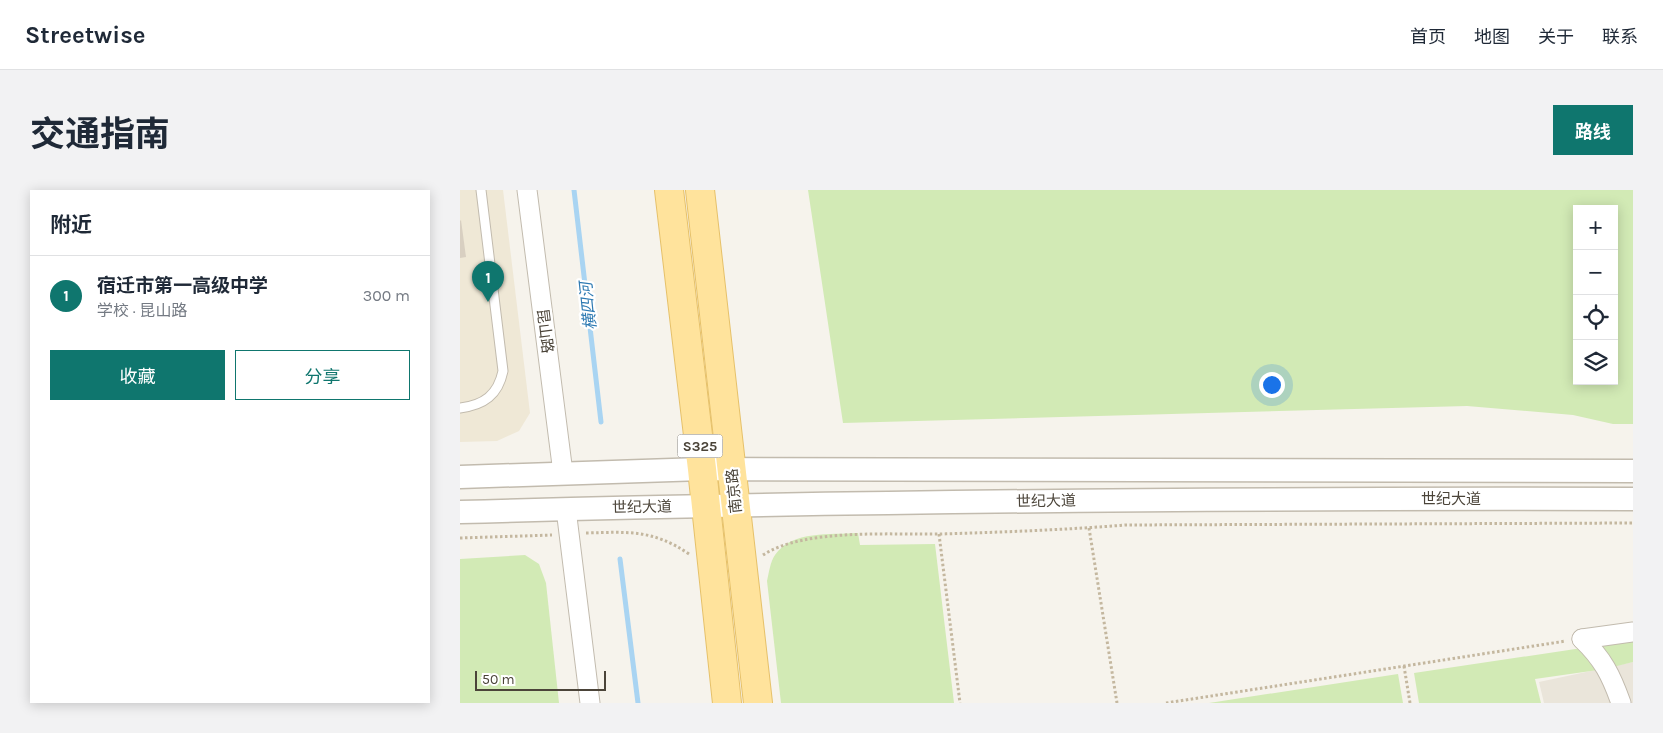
<!DOCTYPE html>
<html lang="zh">
<meta charset="utf-8">
<style>
body{margin:0;font-family:Karla,"Noto Sans SC",sans-serif;background:#f2f2f3;color:#1f2937}
.controls{position:absolute;right:15px;top:15px;display:grid;overflow:hidden;border-radius:0px;box-shadow:0 2px 12px #0003}
.controls button{width:45px;height:45px;display:grid;place-items:center;padding:0;border:0;border-bottom:1px solid #e0e1e3;background:#fff;color:#1f2937;font:25px sans-serif}
.scale{position:absolute;left:15px;bottom:12px;width:131px;box-sizing:border-box;padding-left:5px;border:2px solid #4b4439;border-top:0;font-size:14px;line-height:18px;white-space:nowrap;color:#4b4439;-webkit-text-stroke:4px #fff;paint-order:stroke}
.you{position:absolute;left:811px;top:194px;width:18px;height:18px;margin:-12px;border:4px solid #fff;border-radius:50%;background:#1a73e8;box-shadow:0 0 0 8px #1a73e833}
.badge{display:grid;place-items:center;width:32px;height:32px;border-radius:50%;background:#0f766e;color:#fff;font-size:16px;font-weight:700}
.pin{position:absolute;translate:-50% -41px;filter:drop-shadow(0 1px 2px #0008)}
.pin::after{content:'';position:absolute;top:26px;width:18px;height:15px;background:inherit;clip-path:polygon(0 0,100% 0,50% 100%)}
.list{margin:0;padding:0;list-style:none}
h2{display:flex;justify-content:space-between;align-items:center;height:65px;margin:0;padding:0 20px;font-size:21px}
h2 small{font-size:16px;font-weight:400;color:#747a83}
.list li{display:grid;grid-template-columns:32px 1fr auto;gap:15px;align-items:center;box-sizing:border-box;height:80px;padding:0 20px;border-top:1px solid #e0e1e3}
.list b{display:block;font-size:19px;white-space:nowrap}
.list p{margin:0;font-size:16px;white-space:nowrap;color:#747a83}
.list em{font-size:16px;font-style:normal;color:#747a83}
.actions{display:flex;gap:10px;padding:15px 20px}
.actions a{flex:1;padding:11px 0;border:1px solid #0f766e;border-radius:0px;text-align:center;font-size:18px;color:#0f766e}
.actions .main{background:#0f766e;color:#fff}
.icon{flex:none;width:28px;height:28px;fill:none;stroke:currentColor;stroke-width:2;stroke-linecap:round;stroke-linejoin:round}
.map{position:relative;flex:none;width:1173px;height:513px;overflow:hidden;border-radius:0px}
header{display:flex;align-items:center;gap:30px;box-sizing:border-box;height:70px;padding:0 25px;background:#fff;border-bottom:1px solid #e0e1e3}
header strong{font-size:24px}
nav{display:flex;gap:28px;margin-inline-start:auto;font-size:18px}
.intro{display:flex;align-items:center;justify-content:space-between;box-sizing:border-box;height:120px;padding:0 30px}
h1{margin:0;font-size:35px}
.button{padding:12px 22px;border-radius:0px;background:#0f766e;color:#fff;font-size:18px;font-weight:700}
main{display:flex;gap:30px;padding:0 30px}
aside{flex:1;background:#fff;border-radius:0px;box-shadow:0 2px 12px #0003}
.map>svg:first-child{display:block}
.residential{fill:#eae5da}
.education{fill:#efe8d6}
.green{fill:#d2eab5;fill-rule:evenodd}
.lines{fill:none;stroke-linecap:round;stroke-linejoin:round}
.stream{stroke:#a9d4f2;stroke-width:5}
.building{fill:#d8cfc1}
.service-casing{stroke:#c2bbae;stroke-width:11}
.minor-casing{stroke:#c2bbae;stroke-width:21}
.tertiary-casing{stroke:#c2bbae;stroke-width:25}
.primary-casing{stroke:#e6c16a;stroke-width:30}
.path{stroke:#c4b79f;stroke-width:3;stroke-dasharray:2.5 2.5;stroke-linecap:butt}
.service{stroke:#fff;stroke-width:9}
.minor{stroke:#fff;stroke-width:19}
.tertiary{stroke:#fff;stroke-width:22}
.primary{stroke:#ffe39c;stroke-width:28}
.labels{text-anchor:middle;dominant-baseline:central;stroke-width:4.5;stroke-linejoin:round;paint-order:stroke}
.shield{fill:#fff;stroke:#817c74;stroke-width:1}
.shield-label{font-size:14px;font-weight:bold;fill:#4b4439}
.street-label{font-size:15px;fill:#4b4439;stroke:#fff}
.water-label{font-size:16px;font-style:italic;fill:#2e7ab2;stroke:#fff}
</style>
<header>
<strong>Streetwise</strong>
<nav><a>首页</a><a>地图</a><a>关于</a><a>联系</a></nav>
</header>
<div class="intro"><h1>交通指南</h1><a class="button">路线</a></div>
<main>
<aside>
<h2>附近<small></small></h2>
<ul class="list">
<li><span class="badge">1</span><div><b>宿迁市第一高级中学</b><p>学校 · 昆山路</p></div><em>300 m</em></li>
</ul>
<div class="actions"><a class="main">收藏</a><a>分享</a></div>
</aside>
<div class="map">
<svg width="1173" height="513" viewBox="0 0 1173 513">
<rect width="100%" height="100%" fill="#f6f3ec"/>
<!-- residential -->
<path class="residential" d="M1173 472V513H1084L1079 492Z"/>
<!-- education -->
<path class="education" d="M0 0H43L70 223 59 241 37 251 0 252Z"/>
<!-- green -->
<g class="green">
<path d="M348 0H1173V234H1153L1113 225 1007 216 383 233ZM1117 19H1154V191H1117Z"/>
<path d="M398 343 400 355 475 354 494 513H321L307 391C309 383 310 372 315 365 332 340 371 345 398 343Z"/>
<path d="M65 365 79 374 86 393 99 513H0V369Z"/>
<path d="M1173 446V472L1153 477 1134 451Z"/>
<path d="M1122 458 1138 480 1075 489 1081 513H959L954 483Z"/>
<path d="M938 484 943 513H749Z"/>
</g>
<g class="lines">
<!-- stream -->
<g class="stream">
<path d="M114 0 141 232"/>
<path d="M160 369 178 513"/>
</g>
</g>
<!-- building -->
<path class="building" d="M1 30 6 67 0 68V31Z"/>
<g class="lines">
<defs>
<path id="service" d="M0 218C24 215 38 205 43 181L21 0"/>
<g id="minor">
<path d="M67 0 103 283"/>
<path d="M106 319 130 513"/>
<path d="M1122 449C1143 469 1151 485 1161 513"/>
<path d="M1122 449 1173 442"/>
</g>
<g id="tertiary">
<path d="M0 287 242 279 1173 281"/>
<path d="M0 322C391 311 782 308 1173 309"/>
</g>
<g id="primary">
<path d="M209 0 242 279 267 513"/>
<path d="M240 0 298 513"/>
</g>
</defs>
<!-- service casing -->
<use href="#service" class="service-casing"/>
<!-- minor casing -->
<use href="#minor" class="minor-casing"/>
<!-- tertiary casing -->
<use href="#tertiary" class="tertiary-casing"/>
<!-- primary casing -->
<use href="#primary" class="primary-casing"/>
<!-- path -->
<g class="path">
<path d="M629 338 657 513"/>
<path d="M126 343C168 342 192 339 229 364"/>
<path d="M479 344 500 513"/>
<path d="M0 348 92 345"/>
<path d="M303 365C344 338 432 345 482 344 543 342 604 340 665 335L1173 333"/>
<path d="M944 476 950 513"/>
<path d="M706 513 1106 451"/>
</g>
<!-- service -->
<use href="#service" class="service"/>
<!-- minor -->
<use href="#minor" class="minor"/>
<!-- tertiary -->
<use href="#tertiary" class="tertiary"/>
<!-- primary -->
<use href="#primary" class="primary"/>
</g>
<g class="labels">
<!-- shield labels -->
<rect class="shield" x="217.5" y="244.5" width="45" height="23" rx="4"/>
<g class="shield-label">
<text x="240" y="256">S325</text>
</g>
<!-- street labels -->
<g class="street-label">
<text transform="translate(85 141) rotate(83)">昆山路</text>
<text transform="translate(274 301) rotate(-96)">南京路</text>
<text x="991" y="309">世纪大道</text>
<text transform="translate(586 311) rotate(-1)">世纪大道</text>
<text transform="translate(182 317) rotate(-1)">世纪大道</text>
</g>
<!-- water labels -->
<g class="water-label">
<text transform="translate(128 116) rotate(-96)">横四河</text>
</g>
</g>
</svg>
<div class="controls">
<button>+</button>
<button>−</button>
<button><svg class="icon" aria-label="locate" viewBox="0 0 24 24"><circle cx="12" cy="12" r="6"/><path d="M12 2v4M12 18v4M2 12h4M18 12h4"/></svg></button>
<button><svg class="icon" aria-label="layers" viewBox="0 0 24 24"><path d="M12 4l9 5-9 5-9-5zM3 14l9 5 9-5"/></svg></button>
</div>
<div class="scale">50 m</div>
<div class="you"></div>
<div class="pin badge" style="left:28px;top:112px">1</div>
</div>
</main>
